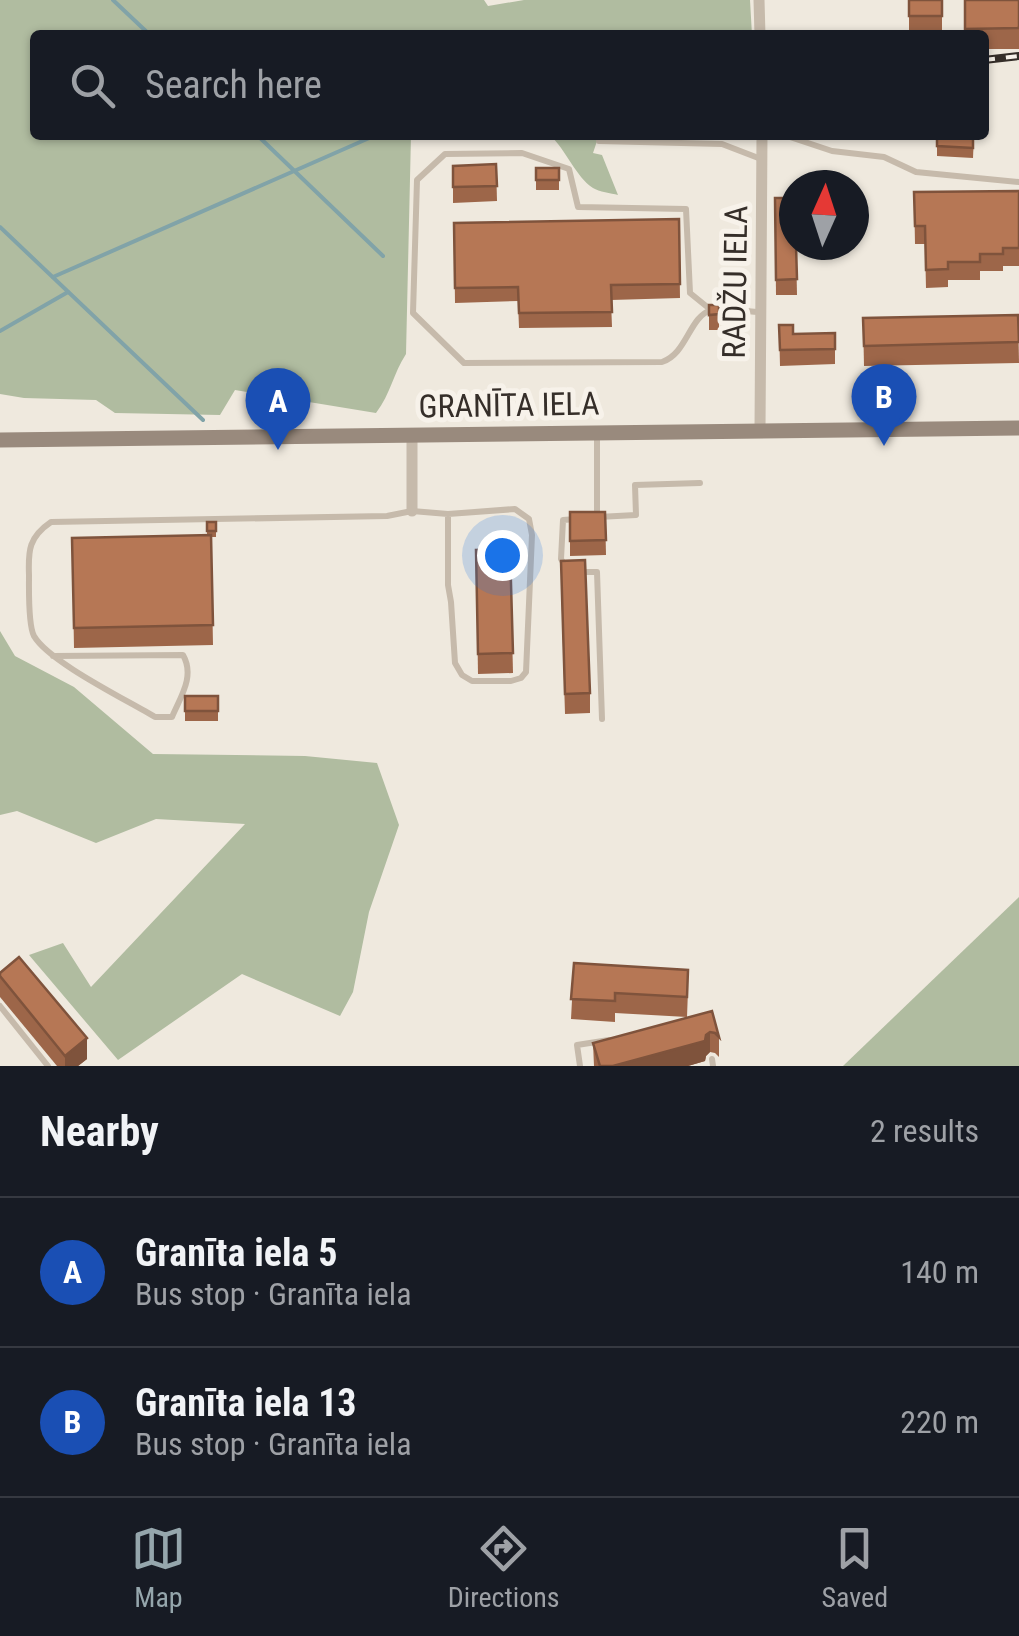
<!DOCTYPE html>
<meta charset="utf-8">
<style>
body{margin:0;font-family:"Roboto Condensed",sans-serif;background:#20242c;color:#f1f3f6}
.compass{position:absolute;left:779px;top:170px;width:90px;height:90px;border-radius:50%;background:#171b24;box-shadow:0 2px 8px #0004;rotate:3deg}
.you{position:absolute;left:502px;top:555px;width:35px;height:35px;margin:-25px;border:8px solid #fff;border-radius:50%;background:#1a73e8;box-shadow:0 0 0 15px #1a73e833}
.badge{display:grid;place-items:center;width:65px;height:65px;border-radius:50%;background:#95a6ac;color:#fff;font-size:32px;font-weight:700}
.pin{position:absolute;translate:-50% -82px;filter:drop-shadow(0 2px 5px #0008)}
.pin::after{content:'';position:absolute;top:52px;width:35px;height:30px;background:inherit;clip-path:polygon(0 0,100% 0,50% 100%)}
.list{margin:0;padding:0;list-style:none}
h2{display:flex;justify-content:space-between;align-items:center;height:130px;margin:0;padding:0 40px;font-size:42px}
h2 small{font-size:32px;font-weight:400;color:#9ea1a6}
.list li{display:grid;grid-template-columns:65px 1fr auto;gap:30px;align-items:center;box-sizing:border-box;height:150px;padding:0 40px;border-top:2px solid #363941}
.list b{display:block;font-size:38px;white-space:nowrap}
.list p{margin:0;font-size:32px;white-space:nowrap;color:#9ea1a6}
.list em{font-size:32px;font-style:normal;color:#9ea1a6}
.icon{flex:none;width:55px;height:55px;fill:none;stroke:currentColor;stroke-width:2;stroke-linecap:round;stroke-linejoin:round}
.map{position:relative;flex:none;width:1019px;height:1066px;overflow:hidden}
.search{position:absolute;background:#171b24;box-shadow:0 2px 8px #0004;left:30px;right:30px;top:30px;height:110px;display:flex;align-items:center;gap:25px;box-sizing:border-box;padding:0 35px;border-radius:10px;color:#9ea1a6;font-size:38px}
.sheet{height:430px;background:#171b24}
nav{display:flex;justify-content:space-around;align-items:center;box-sizing:border-box;height:140px;border-top:2px solid #363941;background:#171b24;font-size:28px;color:#9ea1a6}
nav a{display:grid;justify-items:center;gap:5px}
nav .on{color:#95a6ac}
.map>svg:first-child{display:block}
.green{fill:#b0bca0}
.lines{fill:none;stroke-linecap:round;stroke-linejoin:round}
.stream{stroke:#81a3a8;stroke-width:4}
.lane{stroke:#c6baab;stroke-width:6}
.street{stroke:#c6baab;stroke-width:11}
.secondary{stroke:#998a7d;stroke-width:15}
.rail-casing{stroke:#352e29;stroke-width:8}
.rail{stroke:#f7f2ea;stroke-width:4;stroke-dasharray:11;stroke-linecap:butt}
.wall{fill:#9d6649}
.shaded-wall{fill:#7f533c}
.building{fill:#b67755;stroke:#7f533c;stroke-width:2.5}
.labels{text-anchor:middle;dominant-baseline:central;stroke-width:10;stroke-linejoin:round;paint-order:stroke}
.street-label{font-size:32px;fill:#352e29;stroke:#f7f2ea}
</style>
<div class="map">
<svg width="1019" height="1066" viewBox="0 0 1019 1066">
<rect width="100%" height="100%" fill="#efe9de"/>
<!-- green -->
<g class="green">
<path d="M0 0H484L488 6 524 0H750L752 35H35V135H411L406 354C393 374 391 393 376 413L235 390 220 415 115 413 96 400 24 398 0 394Z"/>
<path d="M550 135H599L593 153 602 155 618 195C611 193 599 192 593 188 576 177 566 150 550 135Z"/>
<path d="M0 631 15 656 74 687 153 754 305 756 377 763 399 825 369 912 353 992 340 1016 242 974 118 1060 29 955 63 943 91 987 245 824 156 819 96 843 17 811 0 815Z"/>
<path d="M1019 897V1066H843Z"/>
</g>
<g class="lines">
<!-- stream -->
<g class="stream">
<path d="M113 0 150 35"/>
<path d="M257 135 383 256"/>
<path d="M0 227 203 420"/>
<path d="M53 277 376 135"/>
<path d="M0 331 68 292"/>
</g>
<!-- lane -->
<g class="lane">
<path d="M784 135 832 151 884 157 916 172 1019 182"/>
<path d="M599 141 722 144 761 159"/>
<path d="M711 310 690 293 686 209 578 207 569 169 522 153 445 154 417 180 413 313 464 363 662 362C687 354 689 317 711 310 722 307 748 312 761 312"/>
<path d="M593 517H597V433"/>
<path d="M598 517 636 515 635 485 700 483"/>
<path d="M564 564 561 559 563 520 576 519"/>
<path d="M577 572H597L602 719"/>
<path d="M53 656 183 655C195 676 181 696 172 717H155C127 700 49 662 34 636 28 625 29 590 29 575 28 550 29 537 51 522L387 516 412 511 448 514 515 509 529 519 532 535 526 672 521 678 511 681H472L462 675 455 663 451 602 448 585V514"/>
<path d="M0 1006 48 1066"/>
<path d="M712 1059 713 1066"/>
<path d="M580 1066 577 1045 609 1040"/>
</g>
<!-- street -->
<g class="street">
<path d="M759 0 760 35"/>
<path d="M760 430 762 135"/>
<path d="M412 434V511"/>
</g>
<!-- secondary -->
<path class="secondary" d="M0 440 1019 428"/>
<defs>
<path id="rail" d="M984 60 1019 56"/>
</defs>
<!-- rail casing -->
<use href="#rail" class="rail-casing"/>
<!-- rail -->
<use href="#rail" class="rail"/>
</g>
<!-- wall -->
<g class="wall">
<rect x="909" y="0" width="33" height="35"/>
<path d="M965 0H1019V49H984V35H965Z"/>
<path d="M937 135H974L973 158 937 156Z"/>
<path d="M496 164 497 201 453 203V166Z"/>
<rect x="536" y="168" width="23" height="22"/>
<path d="M1019 191V266H1003V271H980V280H948V287L926 288 925 244H915L914 192Z"/>
<path d="M775 198 796 245 797 295H776Z"/>
<path d="M679 219 680 298 611 300 612 327 519 328 518 301 455 303 454 223Z"/>
<rect x="709" y="305" width="10" height="25"/>
<path d="M1018 315 1019 363 864 366 863 318Z"/>
<path d="M779 325 793 334 835 333V364L780 366Z"/>
<path d="M570 512H605L606 555 570 556Z"/>
<path d="M207 522H216V537H211L213 645 74 648 72 538 207 535Z"/>
<path d="M510 549 513 673 478 674 476 550Z"/>
<path d="M561 581 590 693V713L565 714Z"/>
<rect x="185" y="696" width="33" height="25"/>
<path d="M574 963 688 990 687 1017 615 1013V1022L571 1019Z"/>
<path d="M0 973 87 1059 78 1066H57L0 997Z"/>
<path d="M712 1011 719 1037V1057L715 1053 710 1052 706 1056 705 1061 688 1066H594L593 1043Z"/>
</g>
<!-- shaded-wall -->
<g class="shaded-wall">
<path d="M710 1032V1052L706 1056 705 1061 688 1066H613L706 1035Z"/>
<path d="M87 1038V1059L78 1066H65V1056Z"/>
</g>
<!-- building -->
<g class="building">
<rect x="909" y="0" width="33" height="16"/>
<path d="M965 0H1019V28L965 29Z"/>
<path d="M937 135H973V148L937 146Z"/>
<path d="M496 164 497 186 453 187V166Z"/>
<rect x="536" y="168" width="23" height="12"/>
<path d="M1019 191V248H1003V254H980V262H948V269L926 270 925 226H915L914 192Z"/>
<path d="M775 198H794V245H796L797 279 776 280Z"/>
<path d="M679 219 680 284 611 285 612 312 519 313 518 287 455 288 454 223Z"/>
<path d="M709 305H719V314L709 315Z"/>
<path d="M1018 315 1019 342 864 346 863 318Z"/>
<path d="M779 325H793V334L835 333V349L780 350Z"/>
<path d="M570 512H605L606 540 570 541Z"/>
<rect x="207" y="522" width="9" height="9"/>
<path d="M211 535 213 625 74 628 72 538Z"/>
<path d="M510 549 513 653 478 654 476 550Z"/>
<path d="M585 560 590 693 565 694 561 561Z"/>
<rect x="185" y="696" width="33" height="15"/>
<path d="M19 957 87 1038 65 1056 0 976V973Z"/>
<path d="M574 963 688 970 687 997 615 993V1001L571 999Z"/>
<path d="M712 1011 719 1037 715 1033 710 1032 706 1035 705 1041 613 1066H600L593 1043Z"/>
</g>
<g class="labels">
<!-- street labels -->
<g class="street-label">
<text transform="translate(735 282) rotate(-89)">RADŽU IELA</text>
<text transform="translate(509 405) rotate(-1)">GRANĪTA IELA</text>
</g>
</g>
</svg>
<svg class="compass" viewBox="-18 -18 36 36"><path d="M0-13l5 13h-10z" fill="#e53935"/><path d="M0 13l5-13h-10z" fill="#9ea1a6"/></svg>
<div class="you"></div>
<div class="pin badge" style="left:278px;top:450px;background:#1a4fb4">A</div>
<div class="pin badge" style="left:884px;top:446px;background:#1a4fb4">B</div>
<div class="search"><svg class="icon" aria-label="search" viewBox="0 0 24 24"><circle cx="10" cy="10" r="6"/><path d="M15 15l6 6"/></svg>Search here</div>
</div>
<section class="sheet">
<h2>Nearby<small>2 results</small></h2>
<ul class="list">
<li><span class="badge" style="background:#1a4fb4">A</span><div><b>Granīta iela 5</b><p>Bus stop · Granīta iela</p></div><em>140 m</em></li>
<li><span class="badge" style="background:#1a4fb4">B</span><div><b>Granīta iela 13</b><p>Bus stop · Granīta iela</p></div><em>220 m</em></li>
</ul>
</section>
<nav>
<a class="on"><svg class="icon" aria-label="map" viewBox="0 0 24 24"><path d="M3 6l6-2 6 2 6-2v14l-6 2-6-2-6 2zM9 4v14M15 6v14"/></svg>Map</a>
<a><svg class="icon" aria-label="directions" viewBox="0 0 24 24"><path d="M12 3l9 9-9 9-9-9zM9 14v-3h6M13 9l2 2-2 2"/></svg>Directions</a>
<a><svg class="icon" aria-label="saved" viewBox="0 0 24 24"><path d="M7 4h10v16l-5-4-5 4z"/></svg>Saved</a>
</nav>
